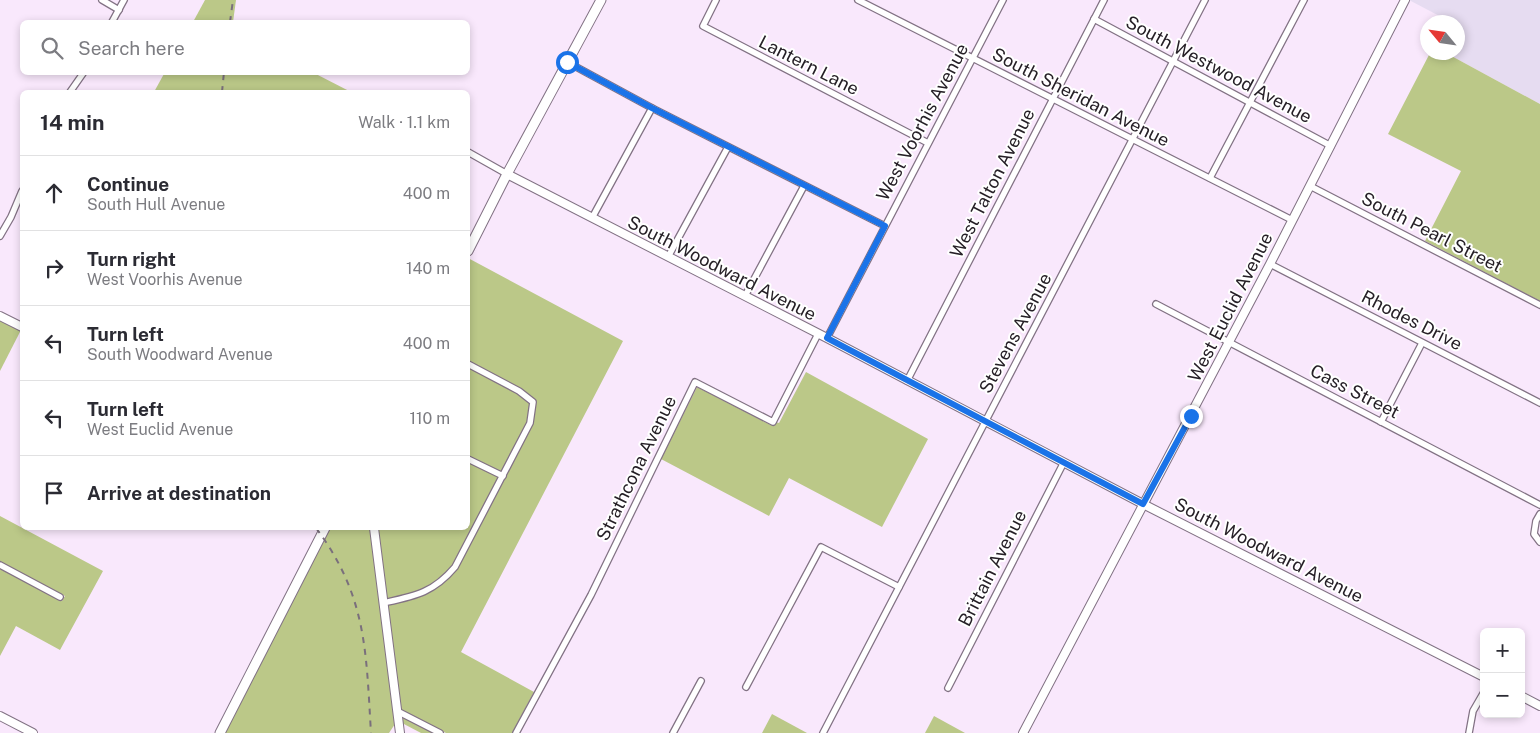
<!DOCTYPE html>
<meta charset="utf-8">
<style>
body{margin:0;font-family:"Public Sans",sans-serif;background:#f7f7f7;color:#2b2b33}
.controls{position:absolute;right:15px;bottom:15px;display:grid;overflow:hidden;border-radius:8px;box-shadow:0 2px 8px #0003}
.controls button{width:45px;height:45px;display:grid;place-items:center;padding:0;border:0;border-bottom:1px solid #e1e1e2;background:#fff;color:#2b2b33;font:25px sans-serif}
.compass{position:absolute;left:1420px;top:15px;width:45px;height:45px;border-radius:50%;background:#fff;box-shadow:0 2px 8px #0003;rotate:299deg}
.stop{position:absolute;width:15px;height:15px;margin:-11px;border:4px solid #1a73e8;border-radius:50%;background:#fff}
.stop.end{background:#1a73e8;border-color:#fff;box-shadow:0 1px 5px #0008}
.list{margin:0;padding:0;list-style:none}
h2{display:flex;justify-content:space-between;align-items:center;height:65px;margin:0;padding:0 20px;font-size:21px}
h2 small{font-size:16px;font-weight:400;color:#7c7c81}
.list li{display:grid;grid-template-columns:32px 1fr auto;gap:15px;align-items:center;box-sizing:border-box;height:75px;padding:0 20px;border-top:1px solid #e1e1e2}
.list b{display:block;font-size:19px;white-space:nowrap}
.list p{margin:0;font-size:16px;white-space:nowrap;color:#7c7c81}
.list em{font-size:16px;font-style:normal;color:#7c7c81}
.icon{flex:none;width:28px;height:28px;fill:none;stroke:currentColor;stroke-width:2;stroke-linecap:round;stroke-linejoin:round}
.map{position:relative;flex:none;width:1540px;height:733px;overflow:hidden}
.search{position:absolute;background:#fff;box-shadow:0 2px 8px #0003;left:20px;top:20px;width:450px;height:55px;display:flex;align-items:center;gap:12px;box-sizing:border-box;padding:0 18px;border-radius:8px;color:#7c7c81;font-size:19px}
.panel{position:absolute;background:#fff;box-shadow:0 2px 8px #0003;left:20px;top:90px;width:450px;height:440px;border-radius:8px}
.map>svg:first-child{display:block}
.commercial{fill:#e6dcf1}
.green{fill:#bbc888}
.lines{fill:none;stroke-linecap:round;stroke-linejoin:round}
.street-casing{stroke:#827284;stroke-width:8}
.secondary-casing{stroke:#827284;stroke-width:10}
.primary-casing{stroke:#827284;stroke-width:11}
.street{stroke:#fff;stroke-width:5.5}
.secondary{stroke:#fff;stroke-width:8}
.primary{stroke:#fff;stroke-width:9}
.rail{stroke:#7a6f7c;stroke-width:2;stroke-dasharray:6 6;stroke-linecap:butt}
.route{stroke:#1a73e8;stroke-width:6}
.labels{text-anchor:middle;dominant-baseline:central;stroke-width:4;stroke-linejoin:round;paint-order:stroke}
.street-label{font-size:18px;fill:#262027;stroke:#fff}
</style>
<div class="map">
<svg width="1540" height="733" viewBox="0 0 1540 733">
<rect width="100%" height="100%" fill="#f9e8fc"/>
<!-- commercial -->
<path class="commercial" d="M1409 0H1540V104L1446 53 1458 52V22H1446L1447 20Z"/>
<!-- green -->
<g class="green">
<path d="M205 0H236L233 22H193Z"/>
<path d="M1430 53H1446L1540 104V301L1425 241 1461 171 1388 134Z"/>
<path d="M165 72 314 73 351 92H154Z"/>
<path d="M468 258 623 341 461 652 534 692 512 733H446L400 709 377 528H468Z"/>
<path d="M0 319 21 330 0 371Z"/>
<path d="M806 372 928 439 882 527 789 478 769 516 661 459 697 387 771 425 776 422 779 423Z"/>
<path d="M0 516 103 571 60 650 16 626 0 656V569L62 601 65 596 0 562Z"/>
<path d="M329 528H370L395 724 389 733H223Z"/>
<path d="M772 714 807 733H762Z"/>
<path d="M401 716 433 733H421L402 723Z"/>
<path d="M934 716 965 733H925Z"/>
</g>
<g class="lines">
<defs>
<g id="street">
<path d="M102 0 119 10"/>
<path d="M716 0 703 26 928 143"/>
<path d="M858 0 1292 220"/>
<path d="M1094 19 1331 146"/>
<path d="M112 22 124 0"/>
<path d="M567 62 652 108 885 226"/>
<path d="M70 92 84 72"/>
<path d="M468 152 507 174"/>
<path d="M1210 178 1304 0"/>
<path d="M1310 186 1540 305"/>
<path d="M592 218 652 108"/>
<path d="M0 236 11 217 22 191"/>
<path d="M668 257 728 147"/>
<path d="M1270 264 1540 403"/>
<path d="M745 296 804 186"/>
<path d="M1156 304 1540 505"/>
<path d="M827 338 1003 0"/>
<path d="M907 381 1104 0"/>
<path d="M1381 422 1422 343"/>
<path d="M468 459 503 476"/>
<path d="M1540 514 1536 521 1534 534 1540 542"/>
<path d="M0 565 60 597"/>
<path d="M383 603C415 596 433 593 455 567L530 423 533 402 519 391 468 364"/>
<path d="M746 687 821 547 899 587"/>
<path d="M948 688 1064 462"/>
<path d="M397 711 440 733"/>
<path d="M516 733 591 595 695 382 773 422 818 334"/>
<path d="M673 733 701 681"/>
<path d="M823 733 1205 0"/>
<path d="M1469 733 1473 711 1484 692"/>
</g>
<g id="secondary">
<path d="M507 174 827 338 1143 504 1484 677"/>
<path d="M0 316 22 327"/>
<path d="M374 528 400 733"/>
<path d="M1521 696 1540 706"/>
<path d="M0 716 33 733"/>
<path d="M1023 733 1270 264 1405 0"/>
</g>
<g id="primary">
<path d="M468 251 507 174 601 0"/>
<path d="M220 733 325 528"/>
</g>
</defs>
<!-- street casing -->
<use href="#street" class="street-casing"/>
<!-- secondary casing -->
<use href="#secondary" class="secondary-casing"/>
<!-- primary casing -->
<use href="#primary" class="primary-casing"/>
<!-- street -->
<use href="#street" class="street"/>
<!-- secondary -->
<use href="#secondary" class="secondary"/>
<!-- primary -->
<use href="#primary" class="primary"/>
<!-- rail -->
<g class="rail">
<path d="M230 22 233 0"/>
<path d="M222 92 224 72"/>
<path d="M316 528C367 596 366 652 371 733"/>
</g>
</g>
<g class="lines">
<!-- route -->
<path class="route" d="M567 62 652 108 885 226 827 338 1143 504 1191 416"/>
</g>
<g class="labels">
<!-- street labels -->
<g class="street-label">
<text transform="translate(809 65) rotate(27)">Lantern Lane</text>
<text transform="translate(1219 69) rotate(28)">South Westwood Avenue</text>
<text transform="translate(1081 97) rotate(27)">South Sheridan Avenue</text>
<text transform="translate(922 122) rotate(-62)">West Voorhis Avenue</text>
<text transform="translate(992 183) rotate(-63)">West Talton Avenue</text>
<text transform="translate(1432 232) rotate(27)">South Pearl Street</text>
<text transform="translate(722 268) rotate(27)">South Woodward Avenue</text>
<text transform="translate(1230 307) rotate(-63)">West Euclid Avenue</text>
<text transform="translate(1412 320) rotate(27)">Rhodes Drive</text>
<text transform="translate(1015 333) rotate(-62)">Stevens Avenue</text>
<text transform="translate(1355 391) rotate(27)">Cass Street</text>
<text transform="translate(636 468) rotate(-64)">Strathcona Avenue</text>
<text transform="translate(1269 550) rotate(27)">South Woodward Avenue</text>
<text transform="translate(992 568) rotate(-63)">Brittain Avenue</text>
</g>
</g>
</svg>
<div class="controls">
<button>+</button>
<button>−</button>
</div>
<svg class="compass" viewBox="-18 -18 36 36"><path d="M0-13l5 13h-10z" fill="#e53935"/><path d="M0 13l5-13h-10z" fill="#7c7c81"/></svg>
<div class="stop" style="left:567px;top:62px"></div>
<div class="stop end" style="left:1191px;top:416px"></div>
<div class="search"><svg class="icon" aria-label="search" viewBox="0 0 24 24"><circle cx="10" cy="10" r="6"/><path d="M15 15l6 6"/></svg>Search here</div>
<section class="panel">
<h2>14 min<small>Walk · 1.1 km</small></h2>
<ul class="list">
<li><svg class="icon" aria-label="ahead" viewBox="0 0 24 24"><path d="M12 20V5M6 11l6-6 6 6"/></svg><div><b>Continue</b><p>South Hull Avenue</p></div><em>400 m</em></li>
<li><svg class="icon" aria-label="right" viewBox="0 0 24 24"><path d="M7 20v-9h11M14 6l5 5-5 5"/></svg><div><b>Turn right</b><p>West Voorhis Avenue</p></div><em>140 m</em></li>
<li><svg class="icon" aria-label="left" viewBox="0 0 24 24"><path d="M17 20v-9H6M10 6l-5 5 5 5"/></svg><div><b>Turn left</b><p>South Woodward Avenue</p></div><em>400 m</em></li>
<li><svg class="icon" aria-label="left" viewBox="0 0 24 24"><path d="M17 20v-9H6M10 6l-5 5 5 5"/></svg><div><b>Turn left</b><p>West Euclid Avenue</p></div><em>110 m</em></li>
<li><svg class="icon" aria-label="arrive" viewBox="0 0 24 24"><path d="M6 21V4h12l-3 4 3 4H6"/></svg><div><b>Arrive at destination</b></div></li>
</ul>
</section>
</div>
